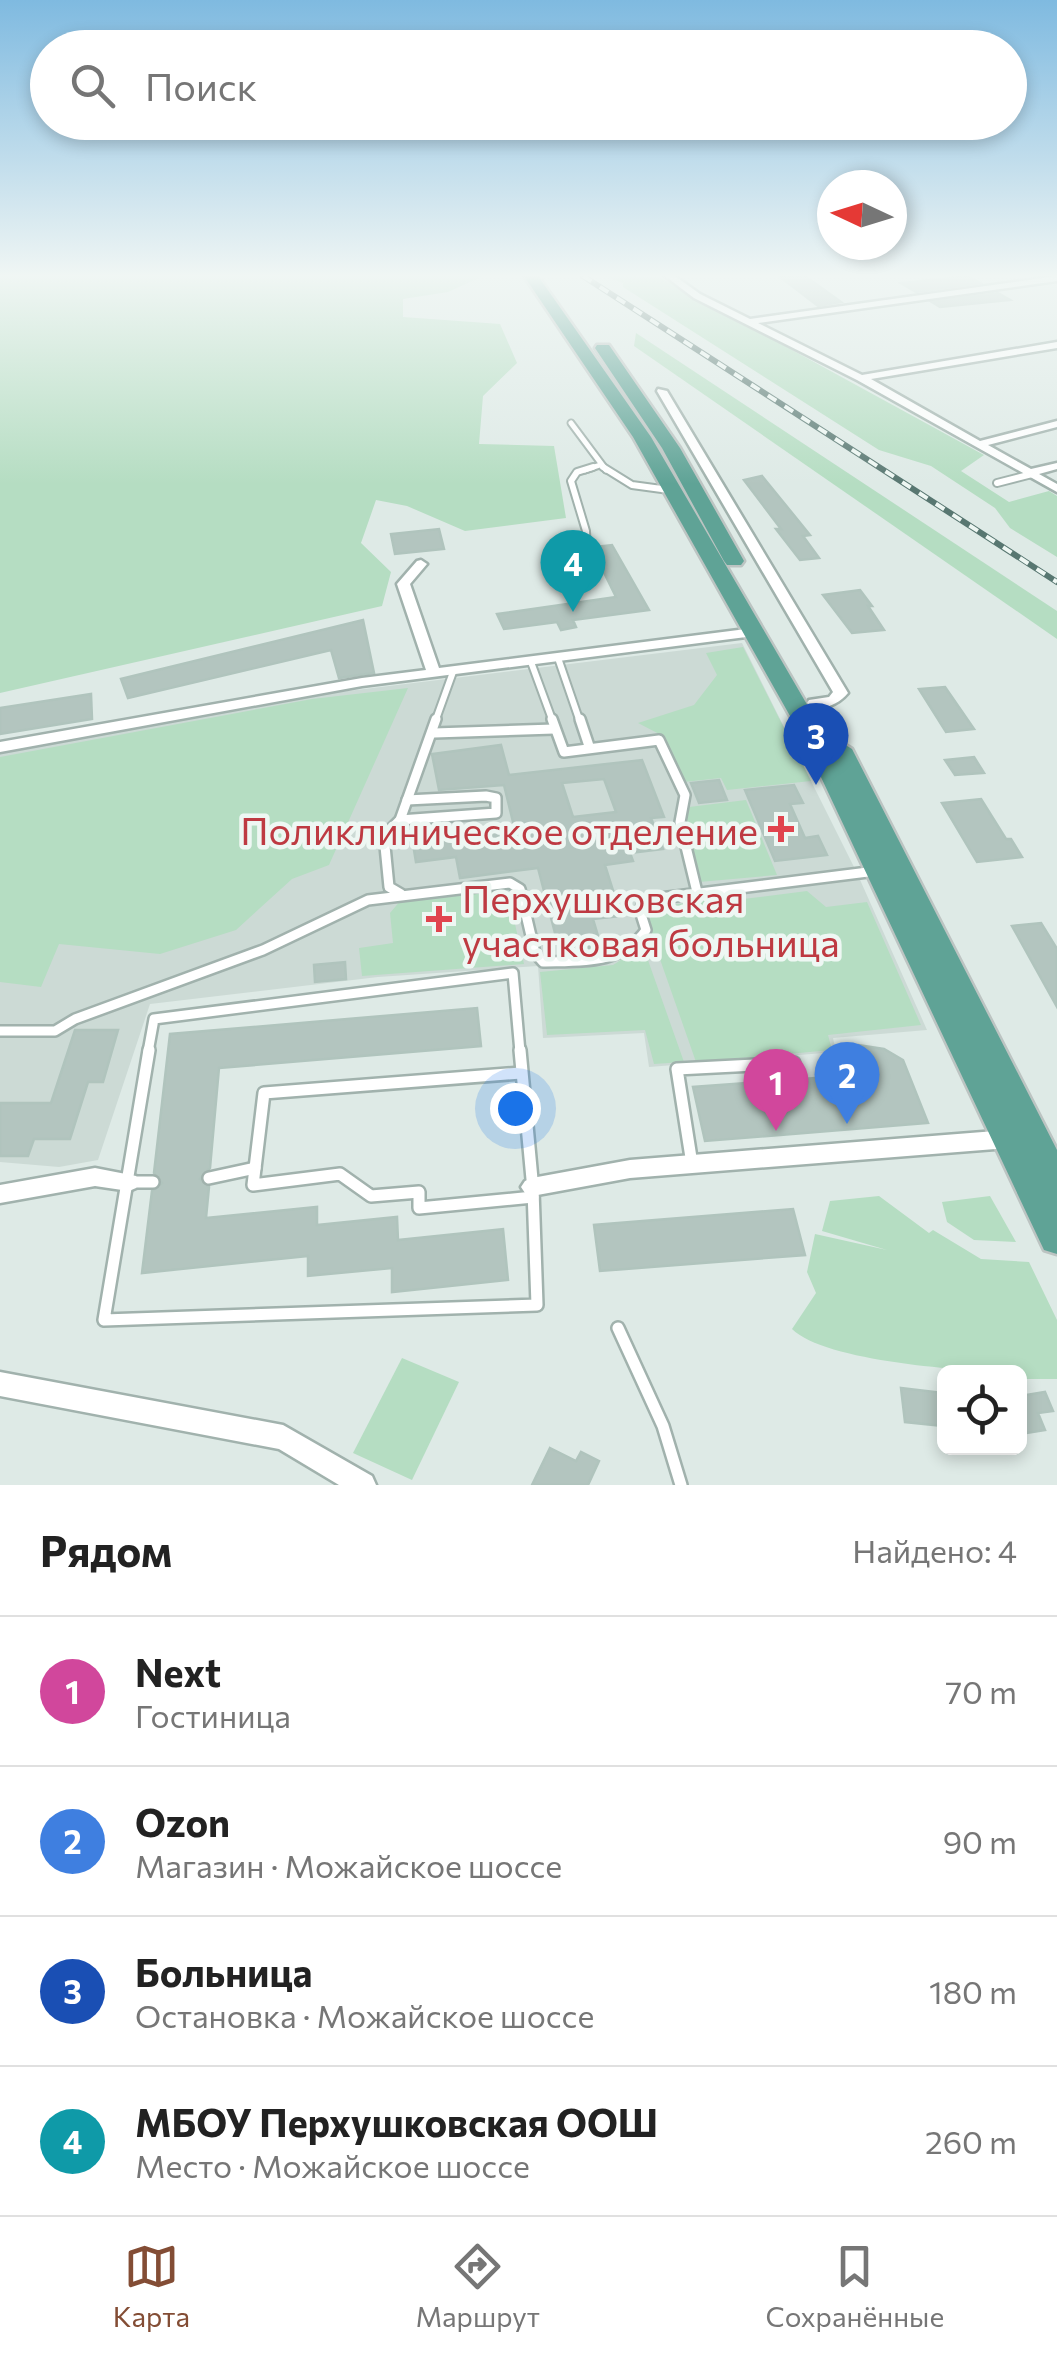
<!DOCTYPE html>
<html lang="ru">
<meta charset="utf-8">
<style>
body{margin:0;font-family:Commissioner,sans-serif;background:#f6f6f6;color:#222}
.controls{position:absolute;right:30px;bottom:30px;display:grid;overflow:hidden;border-radius:15px;box-shadow:0 5px 15px #0003}
.controls button{width:90px;height:90px;display:grid;place-items:center;padding:0;border:0;border-bottom:2px solid #e0e0e0;background:#fff;color:#222;font:50px sans-serif}
.compass{position:absolute;left:817px;top:170px;width:90px;height:90px;border-radius:50%;background:#fff;box-shadow:0 5px 15px #0003;rotate:274deg}
.you{position:absolute;left:515px;top:1108px;width:35px;height:35px;margin:-25px;border:8px solid #fff;border-radius:50%;background:#1a73e8;box-shadow:0 0 0 15px #1a73e833}
.badge{display:grid;place-items:center;width:65px;height:65px;border-radius:50%;background:#834d35;color:#fff;font-size:32px;font-weight:700}
.pin{position:absolute;translate:-50% -82px;filter:drop-shadow(0 2px 5px #0008)}
.pin::after{content:'';position:absolute;top:52px;width:35px;height:30px;background:inherit;clip-path:polygon(0 0,100% 0,50% 100%)}
.list{margin:0;padding:0;list-style:none}
h2{display:flex;justify-content:space-between;align-items:center;height:130px;margin:0;padding:0 40px;font-size:42px}
h2 small{font-size:32px;font-weight:400;color:#767676}
.list li{display:grid;grid-template-columns:65px 1fr auto;gap:30px;align-items:center;box-sizing:border-box;height:150px;padding:0 40px;border-top:2px solid #e0e0e0}
.list b{display:block;font-size:38px;white-space:nowrap}
.list p{margin:0;font-size:32px;white-space:nowrap;color:#767676}
.list em{font-size:32px;font-style:normal;color:#767676}
.icon{flex:none;width:55px;height:55px;fill:none;stroke:currentColor;stroke-width:2;stroke-linecap:round;stroke-linejoin:round}
.map{position:relative;flex:none;width:1057px;height:1485px;overflow:hidden}
.search{position:absolute;background:#fff;box-shadow:0 5px 15px #0003;left:30px;right:30px;top:30px;height:110px;display:flex;align-items:center;gap:25px;box-sizing:border-box;padding:0 35px;border-radius:55px;color:#767676;font-size:38px}
.sheet{height:730px;background:#fff}
nav{display:flex;justify-content:space-around;align-items:center;box-sizing:border-box;height:140px;border-top:2px solid #e0e0e0;background:#fff;font-size:28px;color:#767676}
nav a{display:grid;justify-items:center;gap:5px}
nav .on{color:#834d35}
.map>svg:first-child{display:block}
.built{fill:#ccdad5}
.green{fill:#b5ddc2}
.building{fill:#b3c5bf;stroke:#b0c4bd;stroke-width:2.5;fill-rule:evenodd}
.lines{fill:none;stroke-linecap:round;stroke-linejoin:round}
.lane-far3-casing{stroke:#a1b2ad;stroke-width:9}
.lane-far2-casing{stroke:#a1b2ad;stroke-width:10}
.lane-far1-casing{stroke:#a1b2ad;stroke-width:14}
.lane-casing{stroke:#a1b2ad;stroke-width:16}
.street-casing{stroke:#a1b2ad;stroke-width:5}
.primary-casing{stroke:#bcc4c2;stroke-width:5}
.lane-far3{stroke:#fff;stroke-width:5}
.lane-far2{stroke:#fff;stroke-width:6}
.lane-far1{stroke:#fff;stroke-width:9}
.lane{stroke:#fff;stroke-width:11}
.street{fill:#fff;fill-rule:evenodd}
.primary{fill:#5fa396;fill-rule:evenodd}
.rail-casing{stroke:#587771;stroke-width:6}
.rail{stroke:#eef7f3;stroke-width:4;stroke-dasharray:10;stroke-linecap:butt}
.health-dot{fill:#e0444e;stroke:#eef7f3;stroke-width:4}
.labels{text-anchor:middle;dominant-baseline:central;stroke-width:9;stroke-linejoin:round;paint-order:stroke}
.health-label{font-size:38px;fill:#be3a42;stroke:#eef7f3;text-anchor:end}
</style>
<div class="map">
<svg width="1057" height="1485" viewBox="0 0 1057 1485">
<rect width="100%" height="100%" fill="#deeae6"/>
<!-- built -->
<path class="built" d="M742 643 857 873 927 1030 833 1038 836 1052 649 1067 644 1033 543 1038 538 966 378 977 150 1004 98 1160 59 1167 0 1162V753L315 695Z"/>
<!-- green -->
<g class="green">
<path d="M0 276H483L448 292 403 299V317L500 324 517 363 483 396 479 444 554 446 566 518 465 531 407 506 376 500 361 543 391 572 382 606 0 693Z"/>
<path d="M604 276 659 277 984 455 961 471 1009 502 1049 491 1057 496V557L1010 528 995 508 931 466 879 450 623 287V283Z"/>
<path d="M636 333 1057 611V639L634 346Z"/>
<path d="M743 647 811 781 727 790 721 778 684 782 665 737 638 723 694 705 717 675 706 653Z"/>
<path d="M408 688 329 865 292 879 236 930 160 954 59 944 41 987 0 982V757L312 699Z"/>
<path d="M746 800 777 875 699 882 684 823 689 807Z"/>
<path d="M491 889 508 893 524 964 362 976 359 948 393 943 390 913 401 900Z"/>
<path d="M807 891 826 907 867 902 921 1025 828 1035 832 1050 696 1062 648 925 654 907 712 900 735 910V903L743 899Z"/>
<path d="M643 946 684 1062 654 1064 645 1030 547 1035 540 972 613 965Z"/>
<path d="M879 1196 929 1233 933 1230 981 1259 1029 1262 1057 1320V1379H1020V1372C970 1372 825 1362 792 1329L816 1293 807 1272 815 1234 887 1250 822 1231 830 1201Z"/>
<path d="M990 1196 1016 1242 974 1240 947 1222 942 1202Z"/>
<path d="M402 1358 459 1382 412 1480 353 1453Z"/>
</g>
<!-- building -->
<g class="building">
<path d="M779 276H805L841 302 818 306Z"/>
<path d="M969 276 980 283 916 292 901 283Z"/>
<path d="M998 293 1010 300 940 307 932 302Z"/>
<path d="M762 476 810 535 803 536 819 558 800 560 776 529H781L744 480Z"/>
<path d="M439 529 444 549 395 554 391 534Z"/>
<path d="M612 545 649 610 573 620 576 627 561 630 557 622 504 629 497 614 616 597 594 552V547Z"/>
<path d="M860 590 872 606H868L884 630 852 633 823 595Z"/>
<path d="M363 620 374 673 339 678 331 650 128 698 121 679Z"/>
<path d="M945 687 974 729 946 732 919 689Z"/>
<path d="M91 694 92 719 0 734V708Z"/>
<path d="M501 745 509 775 642 760 664 817 651 818 663 849 630 853 633 861 605 865 621 916 593 919 601 946 560 952 538 868 460 878 456 857 416 862 412 838 514 826 504 785 439 790 432 754ZM604 779 616 812 573 817 562 783Z"/>
<path d="M974 757 984 773 955 775 945 760Z"/>
<path d="M719 780 727 800 699 803 691 783Z"/>
<path d="M794 785 803 803 790 804 805 838 818 836 827 855 775 861 745 790Z"/>
<path d="M981 799 1006 839H1011L1022 857 977 862 942 803Z"/>
<path d="M1041 923 1057 949V1007L1012 926Z"/>
<path d="M345 962 346 979 315 982 314 965Z"/>
<path d="M477 1008 481 1046 219 1068 210 1168 200 1179 209 1187 206 1218 317 1207V1225L397 1217 398 1240 503 1229 508 1280 392 1292V1268L308 1276V1256L142 1273 152 1191 162 1183 154 1173 170 1034Z"/>
<path d="M75 1030H118L103 1082H88L70 1139H34L28 1156H0V1103H51Z"/>
<path d="M858 1045 884 1049 903 1060 928 1123 705 1141 693 1087 829 1077 840 1052Z"/>
<path d="M793 1209 805 1255 600 1271 594 1225Z"/>
<path d="M901 1388 944 1393V1426L905 1422Z"/>
<path d="M1045 1392 1053 1411 1038 1413 1045 1430 1020 1434V1396Z"/>
<path d="M550 1448 576 1461 581 1452 599 1461 588 1485H532Z"/>
</g>
<g class="lines">
<defs>
<g id="lane-far3">
<path d="M571 423 606 470"/>
<path d="M585 470 600 465"/>
</g>
<g id="lane-far2">
<path d="M603 467 632 485 669 490"/>
<path d="M997 483 1032 474"/>
<path d="M588 577 586 531 571 481 577 472 593 467"/>
<path d="M558 658 580 722"/>
<path d="M531 662 553 722"/>
<path d="M435 722 453 672"/>
</g>
<g id="lane-far1">
<path d="M552 719 564 752 659 740 685 795 680 822 697 892"/>
<path d="M580 719 589 746"/>
<path d="M434 733 554 729"/>
<path d="M400 820 496 813V798L486 796 407 800"/>
<path d="M401 894 389 887 384 836 400 820 436 719"/>
<path d="M0 1031H55L75 1019 263 950 368 900 510 883 520 889 535 953 543 962C582 961 621 965 646 930L640 911 644 900 876 871"/>
<path d="M148 1052 154 1019 513 973 520 1052"/>
</g>
<g id="lane">
<path d="M149 1050 104 1320 537 1305 533 1190 520 1050"/>
<path d="M521 1073 264 1093 253 1185 340 1174 371 1196 419 1192V1208L533 1197"/>
<path d="M692 1164 677 1069 794 1063"/>
<path d="M209 1178 255 1168"/>
<path d="M134 1182H153"/>
<path d="M618 1328 663 1426 681 1485"/>
</g>
<g id="street">
<path d="M665 276H675L700 294 750 319 1057 276V281L758 323 862 375 1057 342V348L871 379 980 441 1057 421V427L988 445 1031 469 1057 463V469L1039 474 1057 484V492L857 380 694 298Z"/>
<path d="M658 389 667 391 848 693C838 705 820 713 807 703L809 700 829 697 833 692 657 391Z"/>
<path d="M421 560 427 564 410 584 439 668 754 628 761 632 754 636 362 686 0 752V742L362 678 426 670 397 584 417 561Z"/>
<path d="M1008 1130 1015 1133 1018 1139 1015 1145 1008 1148 630 1178 532 1196 525 1193 521 1187 525 1181 532 1178 630 1160Z"/>
<path d="M95 1168 136 1176 140 1182 136 1188 129 1191 95 1186 0 1203V1185Z"/>
<path d="M0 1372 283 1425 372 1476 376 1485H339L279 1449 0 1396Z"/>
</g>
<g id="primary">
<path d="M524 276H538L651 437 830 744 839 741 852 749 1057 1150V1254L1044 1250 803 739 633 437Z"/>
<path d="M597 345H609L680 448 744 561 741 565H727L724 561 662 448 595 348Z"/>
</g>
</defs>
<!-- lane-far3 casing -->
<use href="#lane-far3" class="lane-far3-casing"/>
<!-- lane-far2 casing -->
<use href="#lane-far2" class="lane-far2-casing"/>
<!-- lane-far1 casing -->
<use href="#lane-far1" class="lane-far1-casing"/>
<!-- lane casing -->
<use href="#lane" class="lane-casing"/>
<!-- street casing -->
<use href="#street" class="street-casing"/>
<!-- primary casing -->
<use href="#primary" class="primary-casing"/>
<!-- lane-far3 -->
<use href="#lane-far3" class="lane-far3"/>
<!-- lane-far2 -->
<use href="#lane-far2" class="lane-far2"/>
<!-- lane-far1 -->
<use href="#lane-far1" class="lane-far1"/>
<!-- lane -->
<use href="#lane" class="lane"/>
<!-- street -->
<use href="#street" class="street"/>
<!-- primary -->
<use href="#primary" class="primary"/>
<defs>
<path id="rail" d="M583 276 1057 582"/>
</defs>
<!-- rail casing -->
<use href="#rail" class="rail-casing"/>
<!-- rail -->
<use href="#rail" class="rail"/>
</g>
<!-- sky -->
<linearGradient id="sky" x2="0" y2="1"><stop stop-color="#7fbae0"/><stop offset="0.57" stop-color="#f0f6f4"/><stop offset="1" stop-color="#f0f6f4" stop-opacity="0"/></linearGradient>
<rect width="1057" height="484" fill="url(#sky)"/>
<!-- markers -->
<g class="health-dot">
<path d="M776 814h10v10h10v10h-10v10h-10v-10h-10v-10h10z"/>
<path d="M434 904h10v10h10v10h-10v10h-10v-10h-10v-10h10z"/>
</g>
<g class="labels">
<!-- health labels -->
<g class="health-label">
<text x="758" y="829">Поликлиническое отделение</text>
<text x="462" y="897" text-anchor="start">Перхушковская<tspan x="462" dy="44">участковая больница</tspan></text>
</g>
</g>
</svg>
<div class="controls">
<button><svg class="icon" aria-label="locate" viewBox="0 0 24 24"><circle cx="12" cy="12" r="6"/><path d="M12 2v4M12 18v4M2 12h4M18 12h4"/></svg></button>
</div>
<svg class="compass" viewBox="-18 -18 36 36"><path d="M0-13l5 13h-10z" fill="#e53935"/><path d="M0 13l5-13h-10z" fill="#767676"/></svg>
<div class="you"></div>
<div class="pin badge" style="left:776px;top:1131px;background:#d1479c">1</div>
<div class="pin badge" style="left:847px;top:1124px;background:#3f7fe0">2</div>
<div class="pin badge" style="left:816px;top:785px;background:#1a4fb4">3</div>
<div class="pin badge" style="left:573px;top:612px;background:#0f9aa8">4</div>
<div class="search"><svg class="icon" aria-label="search" viewBox="0 0 24 24"><circle cx="10" cy="10" r="6"/><path d="M15 15l6 6"/></svg>Поиск</div>
</div>
<section class="sheet">
<h2>Рядом<small>Найдено: 4</small></h2>
<ul class="list">
<li><span class="badge" style="background:#d1479c">1</span><div><b>Next</b><p>Гостиница</p></div><em>70 m</em></li>
<li><span class="badge" style="background:#3f7fe0">2</span><div><b>Ozon</b><p>Магазин · Можайское шоссе</p></div><em>90 m</em></li>
<li><span class="badge" style="background:#1a4fb4">3</span><div><b>Больница</b><p>Остановка · Можайское шоссе</p></div><em>180 m</em></li>
<li><span class="badge" style="background:#0f9aa8">4</span><div><b>МБОУ Перхушковская ООШ</b><p>Место · Можайское шоссе</p></div><em>260 m</em></li>
</ul>
</section>
<nav>
<a class="on"><svg class="icon" aria-label="map" viewBox="0 0 24 24"><path d="M3 6l6-2 6 2 6-2v14l-6 2-6-2-6 2zM9 4v14M15 6v14"/></svg>Карта</a>
<a><svg class="icon" aria-label="directions" viewBox="0 0 24 24"><path d="M12 3l9 9-9 9-9-9zM9 14v-3h6M13 9l2 2-2 2"/></svg>Маршрут</a>
<a><svg class="icon" aria-label="saved" viewBox="0 0 24 24"><path d="M7 4h10v16l-5-4-5 4z"/></svg>Сохранённые</a>
</nav>
